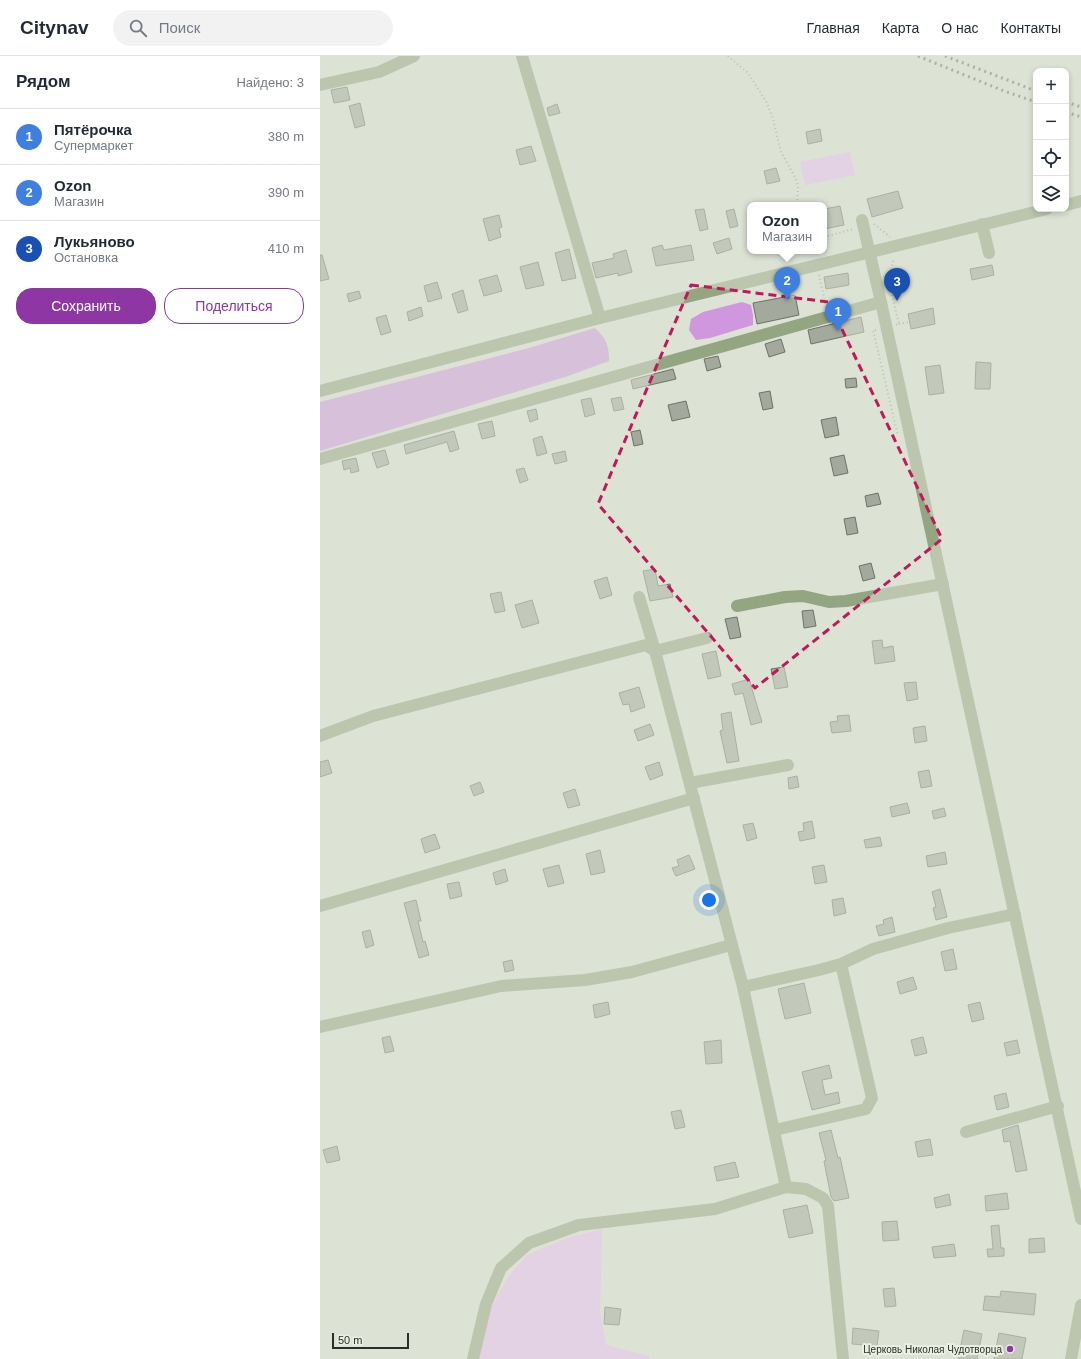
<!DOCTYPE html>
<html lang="ru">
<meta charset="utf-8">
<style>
body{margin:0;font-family:Helvetica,sans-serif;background:#f2f2f3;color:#1f2937}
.controls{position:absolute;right:12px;top:12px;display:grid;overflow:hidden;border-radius:8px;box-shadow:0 2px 6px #0003}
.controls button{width:36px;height:36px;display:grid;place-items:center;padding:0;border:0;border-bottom:1px solid #e0e1e3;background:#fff;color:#1f2937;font:20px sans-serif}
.scale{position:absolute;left:12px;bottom:10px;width:77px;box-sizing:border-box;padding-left:4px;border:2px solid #2c2e29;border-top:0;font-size:11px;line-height:14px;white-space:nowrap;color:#2c2e29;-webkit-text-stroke:3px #e9f0e1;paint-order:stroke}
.you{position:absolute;left:389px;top:844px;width:14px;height:14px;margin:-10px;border:3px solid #fff;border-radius:50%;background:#1a73e8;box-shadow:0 0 0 6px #1a73e833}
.badge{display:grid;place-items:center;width:26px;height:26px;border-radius:50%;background:#8e37a4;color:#fff;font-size:13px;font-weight:700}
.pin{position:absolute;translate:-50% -33px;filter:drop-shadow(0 1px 2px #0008)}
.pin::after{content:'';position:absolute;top:21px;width:14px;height:12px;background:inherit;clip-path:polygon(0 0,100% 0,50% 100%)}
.popup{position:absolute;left:427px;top:146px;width:80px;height:52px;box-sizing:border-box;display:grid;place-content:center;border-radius:8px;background:#fff;filter:drop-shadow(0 1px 3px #0005);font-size:13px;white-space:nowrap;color:#747a83}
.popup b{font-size:15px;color:#1f2937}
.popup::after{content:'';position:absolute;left:50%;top:100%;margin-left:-8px;border:8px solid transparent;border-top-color:#fff}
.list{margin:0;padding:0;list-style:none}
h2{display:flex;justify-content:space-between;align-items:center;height:52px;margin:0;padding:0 16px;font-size:17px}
h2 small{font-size:13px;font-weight:400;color:#747a83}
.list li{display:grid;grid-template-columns:26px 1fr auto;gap:12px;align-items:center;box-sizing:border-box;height:56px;padding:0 16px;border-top:1px solid #e0e1e3}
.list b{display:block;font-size:15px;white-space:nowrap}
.list p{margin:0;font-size:13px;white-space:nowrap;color:#747a83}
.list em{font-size:13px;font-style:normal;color:#747a83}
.actions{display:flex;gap:8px;padding:12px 16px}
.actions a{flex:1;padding:9px 0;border:1px solid #8e37a4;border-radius:16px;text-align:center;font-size:14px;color:#8e37a4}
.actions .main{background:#8e37a4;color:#fff}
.icon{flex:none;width:22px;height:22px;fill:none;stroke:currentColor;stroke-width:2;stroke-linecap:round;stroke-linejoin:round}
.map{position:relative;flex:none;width:761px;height:1303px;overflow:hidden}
header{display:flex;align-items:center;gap:24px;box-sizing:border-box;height:56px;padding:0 20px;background:#fff;border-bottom:1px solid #e0e1e3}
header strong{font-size:19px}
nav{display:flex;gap:22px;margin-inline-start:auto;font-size:14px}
.search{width:280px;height:36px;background:#f2f2f3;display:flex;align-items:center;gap:10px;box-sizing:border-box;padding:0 14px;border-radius:22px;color:#747a83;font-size:15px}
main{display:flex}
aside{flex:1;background:#fff}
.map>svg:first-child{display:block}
.green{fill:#ecbcf9}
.forest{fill:#d097df}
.building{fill:#a3a99c;stroke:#6d7367}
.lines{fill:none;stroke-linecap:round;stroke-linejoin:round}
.path{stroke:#969a90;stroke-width:2;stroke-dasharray:1 3;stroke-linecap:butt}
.minor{stroke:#94a582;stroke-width:12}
.rail{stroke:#74786f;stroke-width:3;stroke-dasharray:2 4;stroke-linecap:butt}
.marked{fill:none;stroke:#c2185b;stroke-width:3;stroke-dasharray:8 5;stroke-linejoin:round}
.poi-dot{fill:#8e37a4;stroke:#e9f0e1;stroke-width:1.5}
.labels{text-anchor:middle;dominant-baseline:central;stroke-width:4;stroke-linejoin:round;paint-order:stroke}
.poi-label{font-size:10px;fill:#2c2e29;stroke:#e9f0e1;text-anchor:end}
</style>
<header>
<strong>Citynav</strong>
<div class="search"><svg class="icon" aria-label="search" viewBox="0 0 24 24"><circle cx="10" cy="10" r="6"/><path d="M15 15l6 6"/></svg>Поиск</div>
<nav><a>Главная</a><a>Карта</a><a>О нас</a><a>Контакты</a></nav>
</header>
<main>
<aside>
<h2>Рядом<small>Найдено: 3</small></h2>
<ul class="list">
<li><span class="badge" style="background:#3f7fe0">1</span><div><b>Пятёрочка</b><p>Супермаркет</p></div><em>380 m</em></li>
<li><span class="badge" style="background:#3f7fe0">2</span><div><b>Ozon</b><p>Магазин</p></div><em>390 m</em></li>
<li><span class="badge" style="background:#1a4fb4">3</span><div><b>Лукьяново</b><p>Остановка</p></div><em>410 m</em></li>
</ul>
<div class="actions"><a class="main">Сохранить</a><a>Поделиться</a></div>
</aside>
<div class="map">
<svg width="761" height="1303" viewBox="0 0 761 1303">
<rect width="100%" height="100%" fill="#dce2d4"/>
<!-- green -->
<g class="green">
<path d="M530 96 535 119 485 129 480 106Z"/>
<path d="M282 1173 280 1256 286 1289 329 1300V1303H159L170 1254 188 1221 207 1199 250 1181Z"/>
</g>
<!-- forest -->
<g class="forest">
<path d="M422 246 431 249 433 259V269L390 282 376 284 369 274 371 263 383 256Z"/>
<path d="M275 272C286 282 289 289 289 305L248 320 0 395V346L209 292Z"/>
</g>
<!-- building -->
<g class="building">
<path d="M27 31 30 44 14 47 11 34Z"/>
<path d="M40 47 45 69 35 72 29 50Z"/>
<path d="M237 48 240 57 229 60 227 52Z"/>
<path d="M500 73 502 85 488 88 486 76Z"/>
<path d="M211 90 216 105 200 109 196 94Z"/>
<path d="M456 112 460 125 447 128 444 115Z"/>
<path d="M578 135 583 152 552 161 547 143Z"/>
<path d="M520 150 524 169 504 173V153Z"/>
<path d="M384 153 388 173 380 175 375 154Z"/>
<path d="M414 153 418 170 410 172 406 155Z"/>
<path d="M179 159 182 171 179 172 181 181 169 185 163 163Z"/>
<path d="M409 182 412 193 397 198 393 187Z"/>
<path d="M342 189 344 194 371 189 374 204 336 210 332 192Z"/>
<path d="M249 193 256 222 242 225 235 197Z"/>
<path d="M306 194 312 216 298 220V217L276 222 272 207 294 202 293 198Z"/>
<path d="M0 199H2L9 223 0 225Z"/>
<path d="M218 206 224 229 206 233 200 211Z"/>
<path d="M672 209 674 219 652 224 650 213Z"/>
<path d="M528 217 529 229 506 233 504 221Z"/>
<path d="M177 219 182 235 164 240 159 224Z"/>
<path d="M117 226 122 242 108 246 104 230Z"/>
<path d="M143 234 148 254 138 257 132 238Z"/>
<path d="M39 235 41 242 29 246 27 238Z"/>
<path d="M475 239 479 259 437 268 433 247Z"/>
<path d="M101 251 103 260 89 265 87 256Z"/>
<path d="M613 252 615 268 591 273 588 258Z"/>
<path d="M66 259 71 276 61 279 56 262Z"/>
<path d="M541 261 544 276 491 288 488 274Z"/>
<path d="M461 283 465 296 449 301 445 288Z"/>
<path d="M398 300 401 311 387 315 384 303Z"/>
<path d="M656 306 671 307 670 333H655Z"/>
<path d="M620 309 624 337 609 339 605 311Z"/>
<path d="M353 313 356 323 313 333 311 324Z"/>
<path d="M536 322 537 331 526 332 525 323Z"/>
<path d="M450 335 453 352 443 354 439 337Z"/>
<path d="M301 341 304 353 294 355 291 343Z"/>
<path d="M271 342 275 358 265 361 261 344Z"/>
<path d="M366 345 370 361 352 365 348 349Z"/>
<path d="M216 353 218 363 210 366 207 355Z"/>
<path d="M516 361 519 379 505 382 501 364Z"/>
<path d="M172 365 175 380 162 383 158 368Z"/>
<path d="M320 374 323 388 314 390 311 376Z"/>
<path d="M134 375 139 393 130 396 127 386 86 398 84 389Z"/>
<path d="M222 380 227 397 217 400 213 383Z"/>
<path d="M65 394 69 408 57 412 52 397Z"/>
<path d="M245 395 247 405 235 408 232 398Z"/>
<path d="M524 399 528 417 514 420 510 402Z"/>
<path d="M36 402 39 415 31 417 30 412 24 414 22 405Z"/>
<path d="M204 412 208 424 200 427 196 414Z"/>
<path d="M558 437 561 448 547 451 545 440Z"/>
<path d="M535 461 538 477 527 479 524 463Z"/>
<path d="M551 507 555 522 543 525 539 510Z"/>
<path d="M335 513 338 530 350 528 353 541 330 545 323 515Z"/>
<path d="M287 521 292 539 280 543 274 525Z"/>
<path d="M181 536 185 555 175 557 170 538Z"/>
<path d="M212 544 219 567 202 572 195 549Z"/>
<path d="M493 554 496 570 484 572 482 555Z"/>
<path d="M417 561 421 581 410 583 405 563Z"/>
<path d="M562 584 563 592 573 590 575 605 555 608 552 585Z"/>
<path d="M396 595 401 620 388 623 382 598Z"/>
<path d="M464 611 468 631 455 633 451 613Z"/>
<path d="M429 623 442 666 431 669 423 637 415 639 412 628Z"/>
<path d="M596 626 598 643 587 645 584 627Z"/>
<path d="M319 631 325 651 311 656 309 648 303 649 299 637Z"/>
<path d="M411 656 419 705 407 707 400 675 403 674 401 658Z"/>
<path d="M529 659 531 675 512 677 510 666 518 665 517 660Z"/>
<path d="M330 668 334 679 318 685 314 674Z"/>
<path d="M605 670 607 685 595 687 593 672Z"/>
<path d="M8 704 12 717 0 721V706Z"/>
<path d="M339 706 343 719 330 724 325 711Z"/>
<path d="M609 714 612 730 601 732 598 716Z"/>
<path d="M477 720 479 731 469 733 468 722Z"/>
<path d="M160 726 164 736 154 740 150 730Z"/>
<path d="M255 733 260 749 248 752 243 737Z"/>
<path d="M587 747 590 757 572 761 570 751Z"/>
<path d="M624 752 626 760 614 763 612 755Z"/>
<path d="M492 765 495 782 480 785 478 776 484 775 483 767Z"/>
<path d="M433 767 437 782 427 785 423 769Z"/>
<path d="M115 778 120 792 105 797 101 783Z"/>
<path d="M560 781 562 790 546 792 544 784Z"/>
<path d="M280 794 285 816 271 819 266 798Z"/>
<path d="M625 796 627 808 608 811 606 800Z"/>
<path d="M369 799 375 813 356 820 352 812 359 810 357 804Z"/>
<path d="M239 809 244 827 228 831 223 813Z"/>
<path d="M504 809 507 826 495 828 492 811Z"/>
<path d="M185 813 188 825 176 829 173 817Z"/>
<path d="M139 826 142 840 130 843 127 828Z"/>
<path d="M620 833 627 861 616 864 613 852 616 851 612 836Z"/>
<path d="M523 842 526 857 514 860 512 844Z"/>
<path d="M96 844 101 865H98L103 886 105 885 109 899 99 902 84 847Z"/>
<path d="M572 861 575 876 559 880 556 870 564 868 563 864Z"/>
<path d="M50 874 54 889 46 892 42 876Z"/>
<path d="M633 893 637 913 625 915 621 896Z"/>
<path d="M192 904 194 914 185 916 183 906Z"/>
<path d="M593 921 597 933 580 938 577 926Z"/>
<path d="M484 927 491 957 465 963 458 933Z"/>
<path d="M288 946 290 958 275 962 273 949Z"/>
<path d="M660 946 664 963 652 966 648 949Z"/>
<path d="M70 980 74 995 65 997 62 982Z"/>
<path d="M603 981 607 997 595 1000 591 984Z"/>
<path d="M401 984 402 1007 386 1008 384 986Z"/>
<path d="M697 984 700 997 687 1000 684 987Z"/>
<path d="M509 1009 512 1022 502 1024 505 1039 518 1036 520 1047 492 1054 482 1016Z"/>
<path d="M686 1037 689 1051 677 1054 674 1040Z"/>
<path d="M361 1054 365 1071 355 1073 351 1056Z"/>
<path d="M698 1069 707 1114 696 1116 690 1085 684 1086 682 1074Z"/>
<path d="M511 1074 518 1102 520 1101 529 1142 514 1145 511 1141 504 1105 506 1104 499 1077Z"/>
<path d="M610 1083 613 1099 598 1101 595 1086Z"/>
<path d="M17 1090 20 1104 7 1107 3 1094Z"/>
<path d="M415 1106 419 1121 397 1125 394 1111Z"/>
<path d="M687 1137 689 1153 666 1155 665 1140Z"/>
<path d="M629 1138 631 1149 616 1152 614 1142Z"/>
<path d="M487 1149 493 1177 469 1182 463 1154Z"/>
<path d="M577 1165 579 1184 563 1185 562 1166Z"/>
<path d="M679 1169 681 1192H684V1200L668 1201 667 1193H673L671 1170Z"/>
<path d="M724 1182 725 1196 709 1197V1183Z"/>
<path d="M634 1188 636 1200 614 1202 612 1191Z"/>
<path d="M574 1232 576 1250 565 1251 563 1233Z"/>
<path d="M681 1235 716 1238 714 1259 663 1254 665 1240 680 1241Z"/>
<path d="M285 1251 301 1253 299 1269 284 1268Z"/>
<path d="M533 1272 559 1275 557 1290 532 1288Z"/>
<path d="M644 1274 662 1278 657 1303H638Z"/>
<path d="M679 1277 706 1282 702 1303H674Z"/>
</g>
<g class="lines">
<!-- path -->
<g class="path">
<path d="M408 0 428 17 447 47 453 63 461 96 476 123 478 131 477 149"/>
<path d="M554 168 570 181"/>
<path d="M504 181 534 173"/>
<path d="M499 219 506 250"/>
<path d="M568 225 574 202"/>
<path d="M570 231 579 268 576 269"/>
<path d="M579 268 589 266"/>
<path d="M556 274H553L578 380"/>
</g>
<!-- minor -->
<g class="minor">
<path d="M202 0 280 262"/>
<path d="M0 29 59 16 94 0"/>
<path d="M746 149 761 145"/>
<path d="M542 164 561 246 761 1163"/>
<path d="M662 168 669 197"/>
<path d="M0 335 280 262 727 153"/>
<path d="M0 403 561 246"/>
<path d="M319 541 335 595 387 582"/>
<path d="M417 550 465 541 483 540 509 546 526 545 623 528"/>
<path d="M0 680 53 660 326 589 335 595 423 931 466 1131"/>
<path d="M370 727 468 709"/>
<path d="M0 850 374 742"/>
<path d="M423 931 499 914 521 908 553 893 628 872 695 858"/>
<path d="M0 971 181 930 265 924 312 916 411 889"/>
<path d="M455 1074 546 1053 552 1042 521 908"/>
<path d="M646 1076 738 1050"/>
<path d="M153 1303 166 1248 181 1212 209 1187 259 1169 395 1153 466 1131 486 1133 503 1142 508 1150 523 1303"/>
<path d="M751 1303 761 1249"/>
</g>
<!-- rail -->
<g class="rail">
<path d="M598 0 684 35 716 46"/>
<path d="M625 0 716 35"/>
<path d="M746 46 761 51"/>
<path d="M746 56 761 61"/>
</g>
</g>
<!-- marked area -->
<path d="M0 0H761V1303H0ZM371 229 509 246 622 483 435 632 278 448Z" fill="#dce2d4" fill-opacity=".55" fill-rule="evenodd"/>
<path class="marked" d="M371 229 509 246 622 483 435 632 278 448Z"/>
<!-- markers -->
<circle class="poi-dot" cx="690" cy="1293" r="4"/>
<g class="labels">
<!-- poi labels -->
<g class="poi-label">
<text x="682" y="1293">Церковь Николая Чудотворца</text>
</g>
</g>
</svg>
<div class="controls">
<button>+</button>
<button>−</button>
<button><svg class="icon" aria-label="locate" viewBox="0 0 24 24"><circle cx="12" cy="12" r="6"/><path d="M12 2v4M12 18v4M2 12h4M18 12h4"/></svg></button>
<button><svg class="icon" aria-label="layers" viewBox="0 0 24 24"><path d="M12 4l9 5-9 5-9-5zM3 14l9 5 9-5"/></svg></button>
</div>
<div class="scale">50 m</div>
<div class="you"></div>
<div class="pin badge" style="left:518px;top:275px;background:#3f7fe0">1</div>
<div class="pin badge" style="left:467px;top:244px;background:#3f7fe0">2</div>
<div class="popup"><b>Ozon</b>Магазин</div>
<div class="pin badge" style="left:577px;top:245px;background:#1a4fb4">3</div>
</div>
</main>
